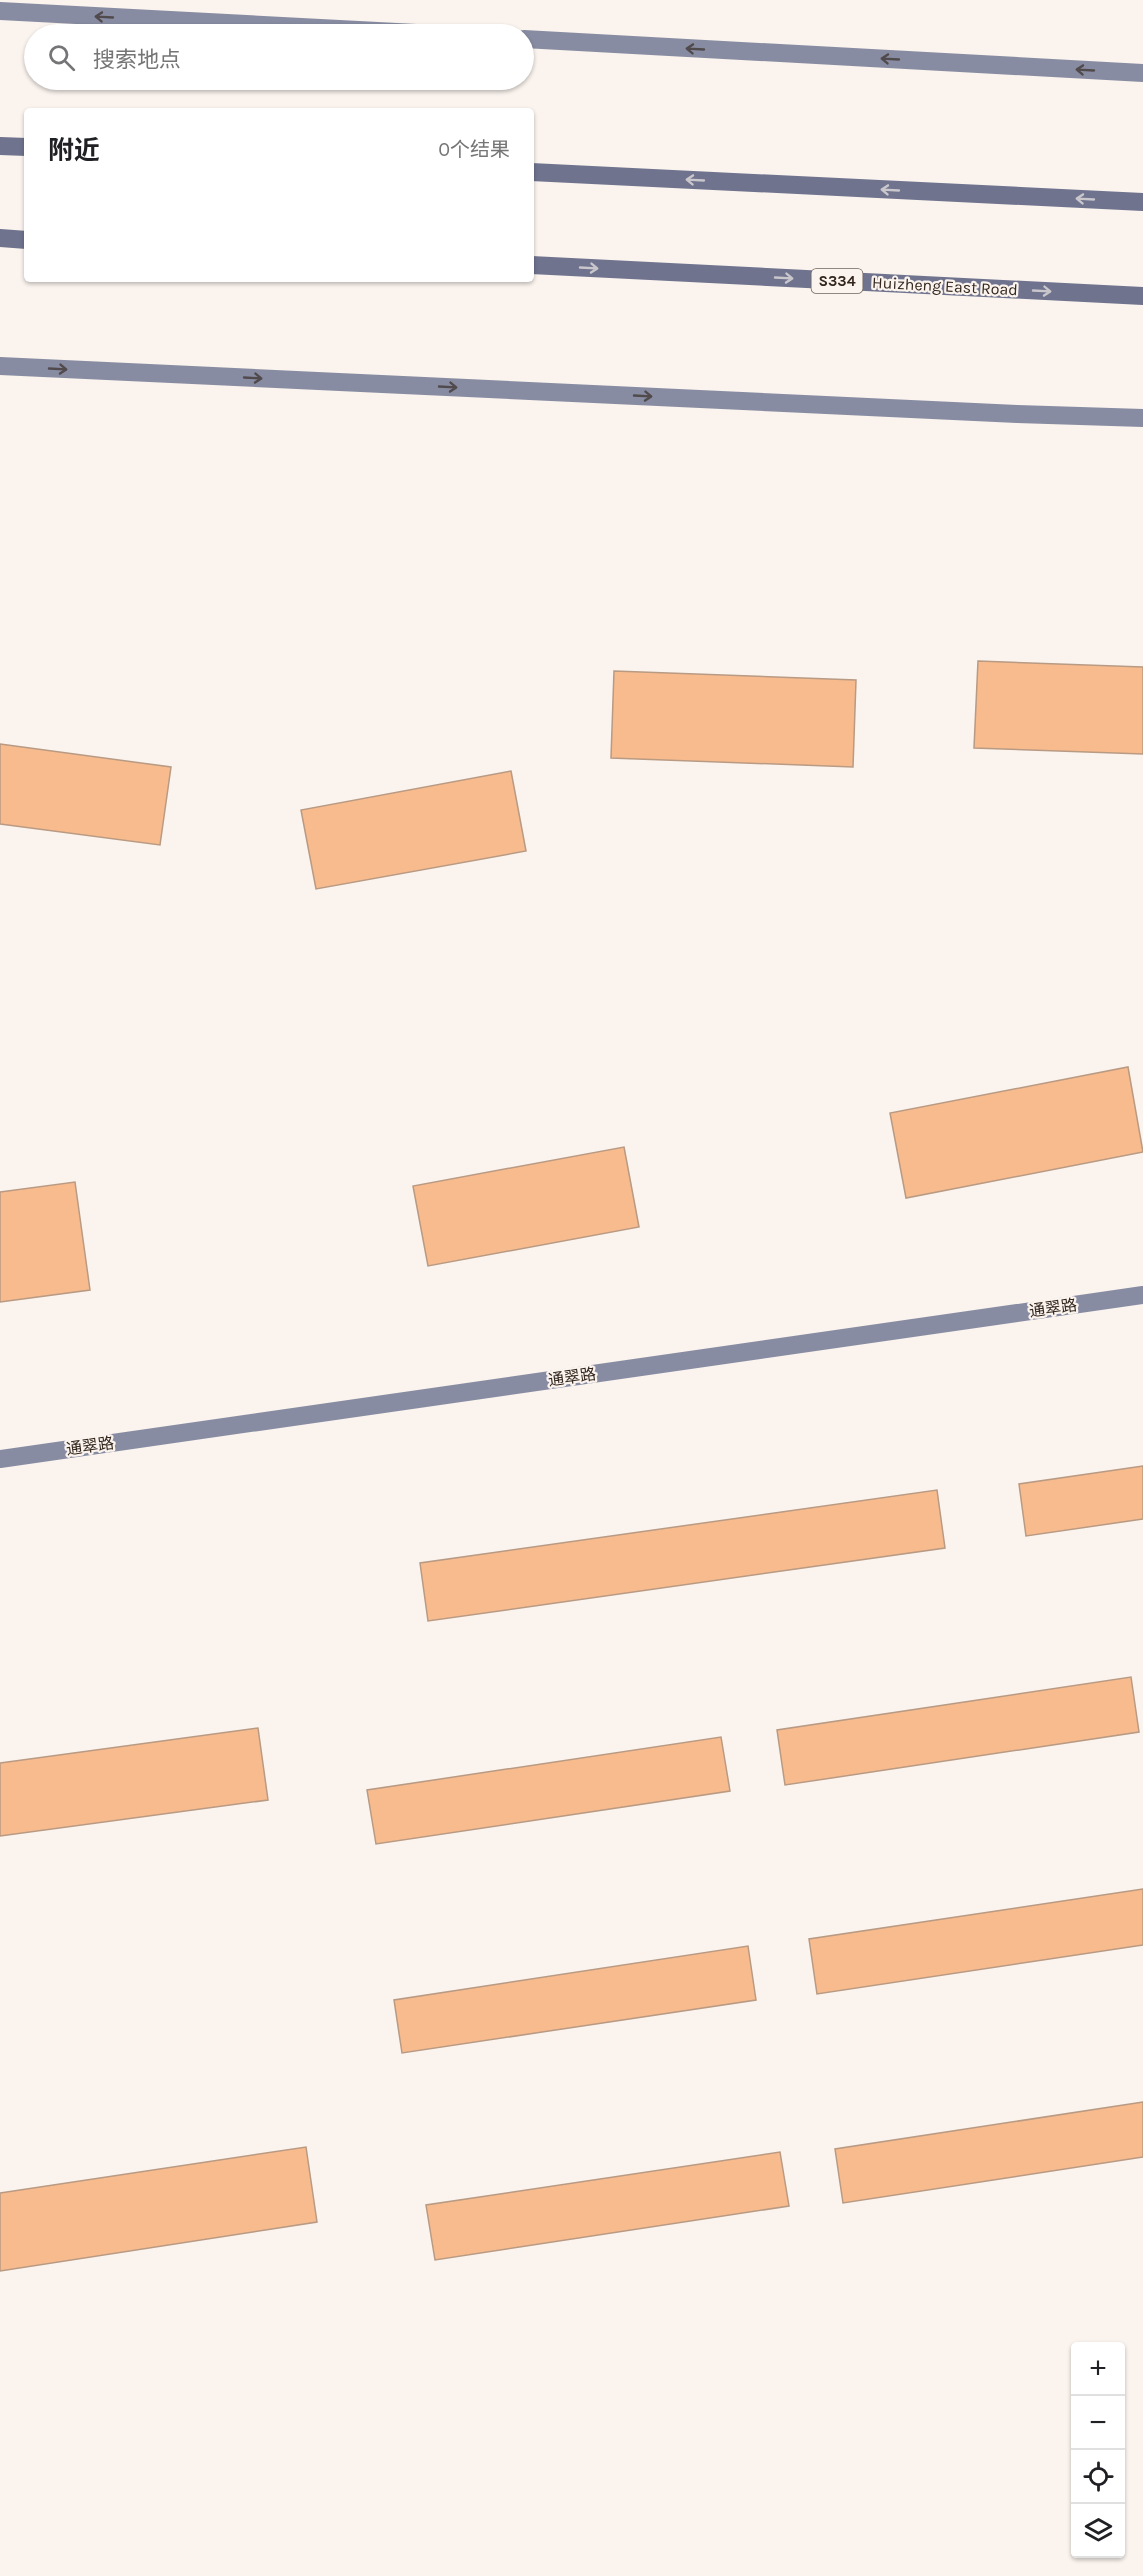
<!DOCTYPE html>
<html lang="zh">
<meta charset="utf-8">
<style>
body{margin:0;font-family:Karla,"Noto Sans SC",sans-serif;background:#f6f6f6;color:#202124}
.controls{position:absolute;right:18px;bottom:18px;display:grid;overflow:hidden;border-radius:6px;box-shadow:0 2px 4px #0004}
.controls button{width:54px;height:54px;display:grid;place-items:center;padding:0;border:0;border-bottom:2px solid #e0e0e0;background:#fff;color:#202124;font:30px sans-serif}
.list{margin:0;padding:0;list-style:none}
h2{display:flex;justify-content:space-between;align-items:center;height:78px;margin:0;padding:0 24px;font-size:26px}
h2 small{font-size:20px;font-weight:400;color:#757577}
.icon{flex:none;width:33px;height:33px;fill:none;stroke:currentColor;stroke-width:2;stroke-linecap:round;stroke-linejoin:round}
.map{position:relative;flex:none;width:1143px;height:2576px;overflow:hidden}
.search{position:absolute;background:#fff;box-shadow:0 2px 4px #0004;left:24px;top:24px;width:510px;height:66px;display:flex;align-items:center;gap:15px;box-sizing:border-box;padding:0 21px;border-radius:33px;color:#757577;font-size:22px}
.panel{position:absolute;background:#fff;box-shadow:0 2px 4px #0004;left:24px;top:108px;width:510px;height:174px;border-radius:6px}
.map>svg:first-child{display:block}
.building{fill:#f8bb8e;stroke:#b99a83;stroke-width:1.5}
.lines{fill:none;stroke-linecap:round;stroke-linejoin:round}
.secondary{stroke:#888ca2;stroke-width:18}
.primary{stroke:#6f738e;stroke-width:18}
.oneway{stroke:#504a4c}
.oneway2{stroke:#c9c6cc}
.labels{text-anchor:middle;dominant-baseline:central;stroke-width:4.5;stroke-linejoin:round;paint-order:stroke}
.shield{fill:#faf3ee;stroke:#6e645c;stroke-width:1.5}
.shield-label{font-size:15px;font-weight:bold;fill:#32261d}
.street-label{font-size:16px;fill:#32261d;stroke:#faf3ee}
</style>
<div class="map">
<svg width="1143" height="2576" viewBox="0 0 1143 2576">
<rect width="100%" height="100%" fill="#faf3ee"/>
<!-- building -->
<g class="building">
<path d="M978 661 1143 667V754L974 748Z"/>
<path d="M614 671 856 680 853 767 611 758Z"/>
<path d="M0 744 171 767 160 845 0 824Z"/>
<path d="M511 771 526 851 316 889 301 810Z"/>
<path d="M1128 1067 1143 1152 906 1198 890 1113Z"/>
<path d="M624 1147 639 1227 428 1266 413 1186Z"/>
<path d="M75 1182 90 1290 0 1302V1192Z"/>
<path d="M1143 1466V1519L1026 1536 1019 1484Z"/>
<path d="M937 1490 945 1548 428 1621 420 1563Z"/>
<path d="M1131 1677 1139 1732 785 1785 777 1730Z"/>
<path d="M258 1728 268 1800 0 1836V1763Z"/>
<path d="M721 1737 730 1791 376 1844 367 1790Z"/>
<path d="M1143 1889V1945L817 1994 809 1939Z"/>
<path d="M748 1946 756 2000 402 2053 394 2000Z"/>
<path d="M1143 2102V2157L843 2203 835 2149Z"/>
<path d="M306 2147 317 2222 0 2271V2193Z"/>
<path d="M780 2152 789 2206 435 2260 426 2205Z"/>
</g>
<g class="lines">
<!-- secondary -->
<g class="secondary">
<path d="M0 11 435 34"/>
<path d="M524 39 1143 73"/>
<path d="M0 366 1017 414 1143 418"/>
<path d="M0 1459 1143 1295"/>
</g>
<!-- primary -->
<g class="primary">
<path d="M0 146 27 147"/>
<path d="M531 172 1143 202"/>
<path d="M0 238 27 240"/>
<path d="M531 265 1143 296"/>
</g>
</g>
<!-- one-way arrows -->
<defs><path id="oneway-shaft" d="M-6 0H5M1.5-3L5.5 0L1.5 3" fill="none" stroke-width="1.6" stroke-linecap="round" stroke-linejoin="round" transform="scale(1.5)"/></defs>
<g class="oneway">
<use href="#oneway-shaft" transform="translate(104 17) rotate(-177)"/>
<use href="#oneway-shaft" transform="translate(695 49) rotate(-177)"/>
<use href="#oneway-shaft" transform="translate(890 59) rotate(-177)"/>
<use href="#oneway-shaft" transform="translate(1085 70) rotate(-177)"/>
<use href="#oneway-shaft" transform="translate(58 369) rotate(3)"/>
<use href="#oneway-shaft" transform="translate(253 378) rotate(3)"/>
<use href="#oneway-shaft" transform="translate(448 387) rotate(3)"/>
<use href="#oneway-shaft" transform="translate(643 396) rotate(3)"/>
</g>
<g class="oneway2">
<use href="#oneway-shaft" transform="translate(695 180) rotate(-177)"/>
<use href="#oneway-shaft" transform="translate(890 190) rotate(-177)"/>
<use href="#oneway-shaft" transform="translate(1085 199) rotate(-177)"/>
<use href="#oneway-shaft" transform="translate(589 268) rotate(3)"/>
<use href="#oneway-shaft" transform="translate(784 278) rotate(3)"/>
<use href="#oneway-shaft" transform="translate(1042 291) rotate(3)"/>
</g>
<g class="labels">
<!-- shield labels -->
<rect class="shield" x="811.5" y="269" width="51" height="24" rx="4.5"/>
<g class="shield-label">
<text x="837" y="281">S334</text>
</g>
<!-- street labels -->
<g class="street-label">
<text transform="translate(945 286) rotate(3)">Huizheng East Road</text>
<text transform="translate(1053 1308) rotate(-8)">通翠路</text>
<text transform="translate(572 1377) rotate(-8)">通翠路</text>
<text transform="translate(90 1446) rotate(-8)">通翠路</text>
</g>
</g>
</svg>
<div class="controls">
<button>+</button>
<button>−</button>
<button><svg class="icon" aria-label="locate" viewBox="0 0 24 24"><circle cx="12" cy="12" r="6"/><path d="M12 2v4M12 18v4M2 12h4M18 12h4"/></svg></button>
<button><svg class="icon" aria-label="layers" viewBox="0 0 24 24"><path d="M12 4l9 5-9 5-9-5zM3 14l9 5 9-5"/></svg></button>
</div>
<div class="search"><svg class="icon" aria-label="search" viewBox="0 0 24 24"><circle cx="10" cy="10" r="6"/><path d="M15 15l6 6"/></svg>搜索地点</div>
<section class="panel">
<h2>附近<small>0个结果</small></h2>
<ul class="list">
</ul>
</section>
</div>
